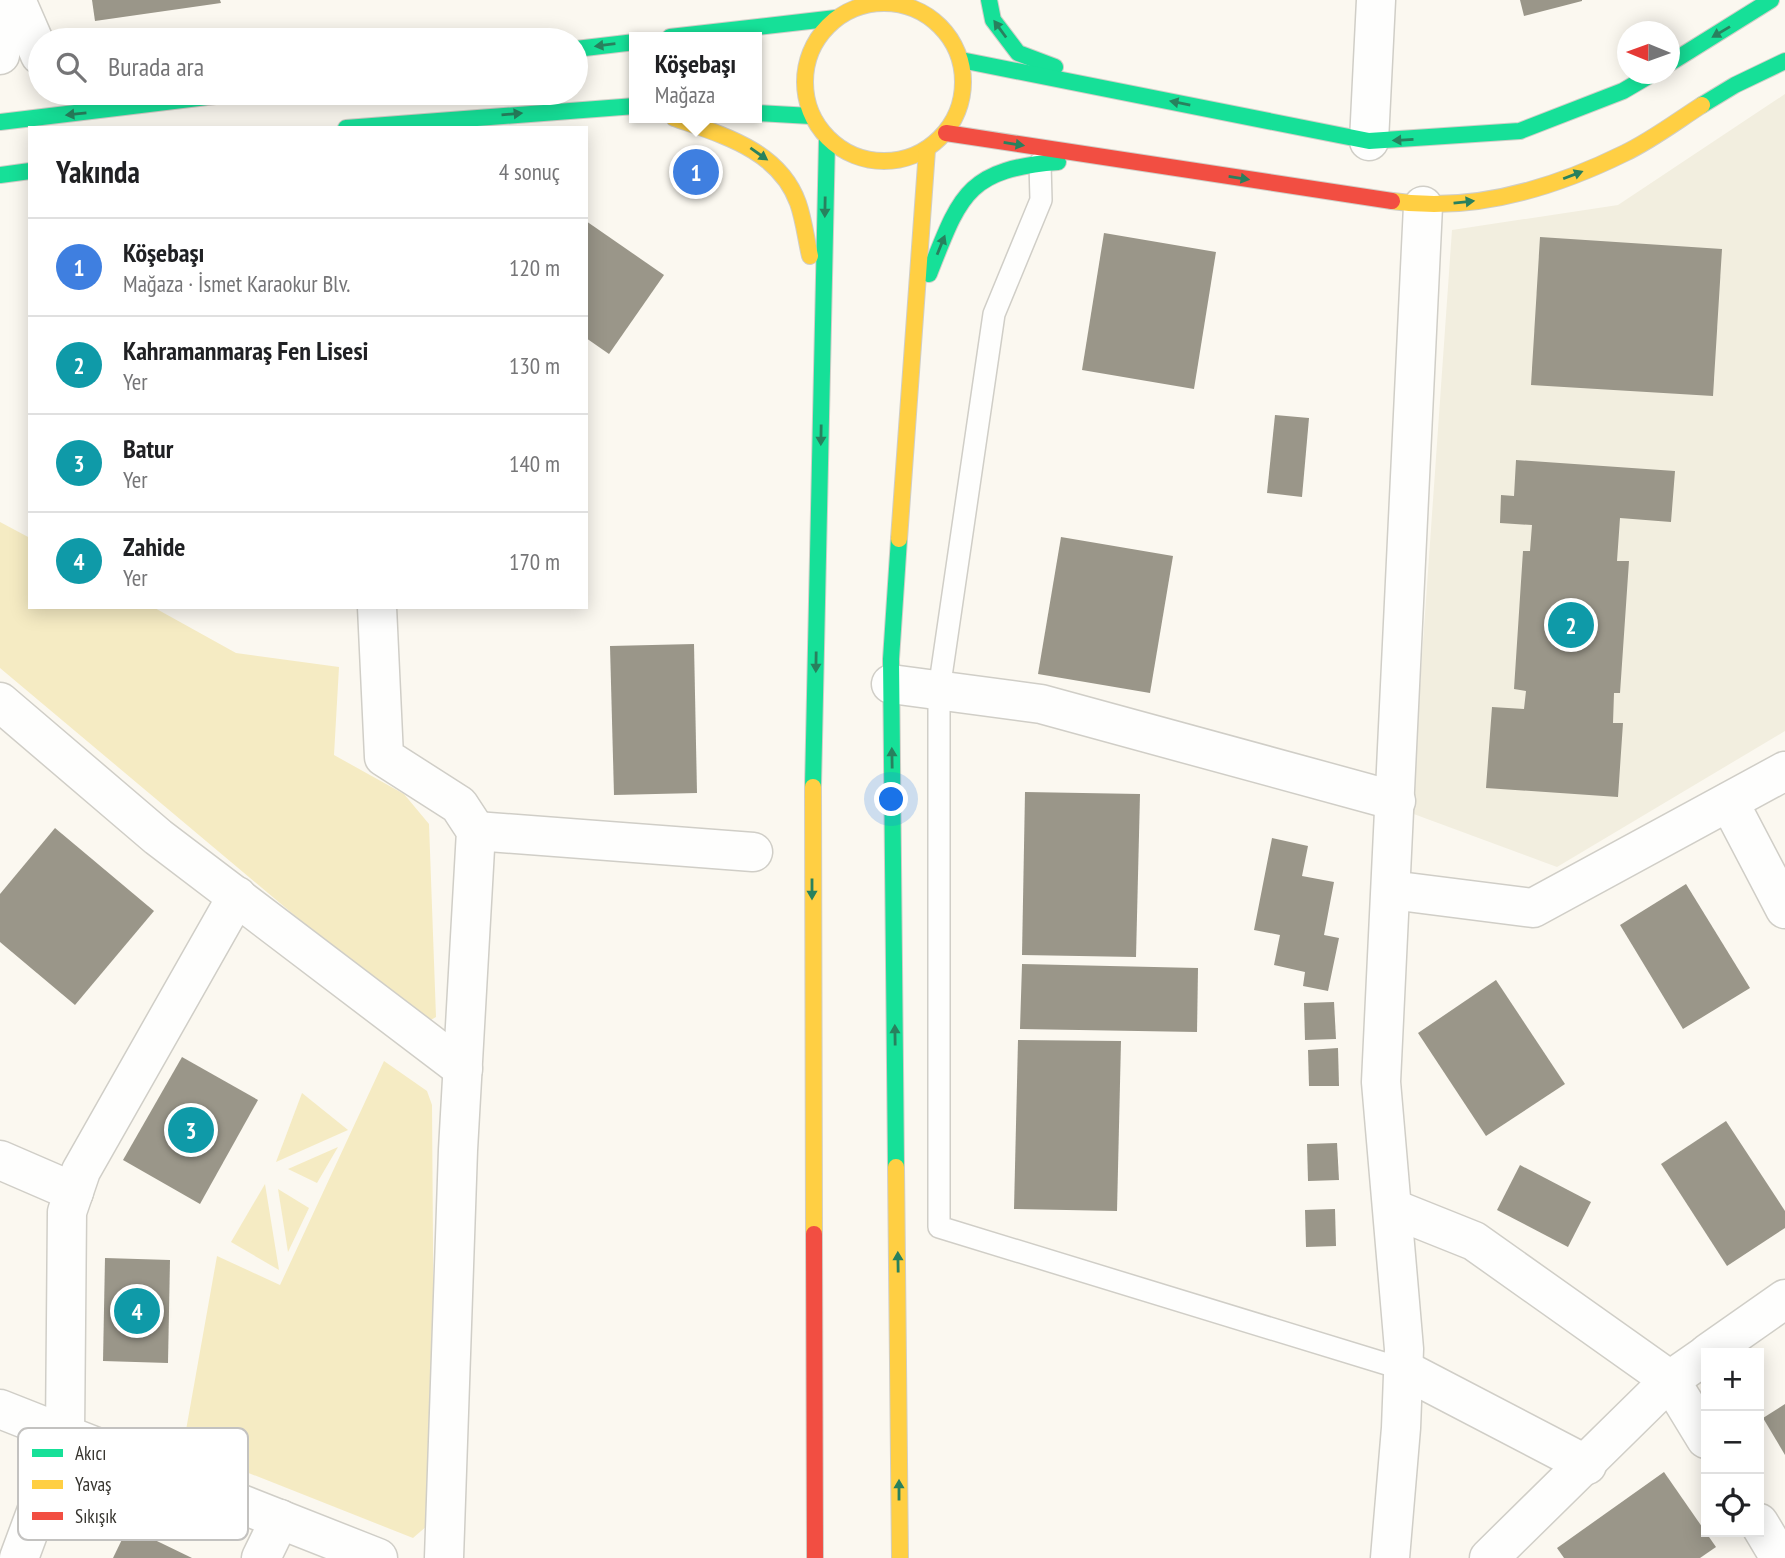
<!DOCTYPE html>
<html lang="tr">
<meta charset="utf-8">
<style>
body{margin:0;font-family:"PT Sans Narrow",sans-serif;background:#f6f6f6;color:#202124}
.controls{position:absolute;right:21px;bottom:21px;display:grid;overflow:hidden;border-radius:0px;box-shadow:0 4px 18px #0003}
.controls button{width:63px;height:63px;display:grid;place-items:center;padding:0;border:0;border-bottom:2px solid #e0e0e0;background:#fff;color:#202124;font:35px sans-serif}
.compass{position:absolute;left:1617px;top:21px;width:63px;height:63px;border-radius:50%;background:#fff;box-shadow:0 4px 18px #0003;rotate:271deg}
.you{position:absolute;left:892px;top:800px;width:24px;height:24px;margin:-18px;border:5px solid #fff;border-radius:50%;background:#1a73e8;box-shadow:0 0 0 10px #1a73e833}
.badge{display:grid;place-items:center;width:46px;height:46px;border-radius:50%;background:#db2777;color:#fff;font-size:23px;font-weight:700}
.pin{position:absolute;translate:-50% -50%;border:4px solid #fff;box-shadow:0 2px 7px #0006}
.popup{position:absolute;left:629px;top:32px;width:133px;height:91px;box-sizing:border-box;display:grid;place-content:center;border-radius:0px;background:#fff;filter:drop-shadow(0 2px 5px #0005);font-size:23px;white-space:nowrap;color:#757577}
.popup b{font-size:26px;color:#202124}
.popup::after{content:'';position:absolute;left:50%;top:100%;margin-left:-14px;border:14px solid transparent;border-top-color:#fff}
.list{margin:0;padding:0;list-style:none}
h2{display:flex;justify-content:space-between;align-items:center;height:91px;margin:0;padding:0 28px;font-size:30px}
h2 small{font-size:23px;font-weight:400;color:#757577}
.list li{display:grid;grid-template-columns:46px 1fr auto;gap:21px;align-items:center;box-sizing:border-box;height:98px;padding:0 28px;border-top:2px solid #e0e0e0}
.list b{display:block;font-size:26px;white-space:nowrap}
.list p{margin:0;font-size:23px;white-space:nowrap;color:#757577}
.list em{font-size:23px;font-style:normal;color:#757577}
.icon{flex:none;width:38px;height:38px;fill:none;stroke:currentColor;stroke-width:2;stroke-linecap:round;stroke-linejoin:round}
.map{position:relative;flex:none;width:1785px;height:1558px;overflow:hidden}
.search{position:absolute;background:#fff;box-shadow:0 4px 18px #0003;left:28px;top:28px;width:560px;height:77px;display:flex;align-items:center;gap:18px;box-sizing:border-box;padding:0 24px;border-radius:38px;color:#757577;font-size:26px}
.panel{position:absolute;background:#fff;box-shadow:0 4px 18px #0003;left:28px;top:126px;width:560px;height:483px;border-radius:0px}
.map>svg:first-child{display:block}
.built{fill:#f2eedf}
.green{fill:#f5ebc3}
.building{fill:#9a9689}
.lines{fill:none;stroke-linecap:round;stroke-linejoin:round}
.lane-casing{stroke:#d0cec7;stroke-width:24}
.street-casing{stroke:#d0cec7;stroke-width:41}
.fast-casing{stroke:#d0cec7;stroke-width:18}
.slow-casing{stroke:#d0cec7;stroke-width:18}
.jam-casing{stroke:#d0cec7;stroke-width:18}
.lane{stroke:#fefefd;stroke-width:21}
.street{stroke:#fefefd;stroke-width:38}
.fast{stroke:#16e098;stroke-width:16}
.slow{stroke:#ffcf43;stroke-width:16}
.jam{stroke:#f24e42;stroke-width:16}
.oneway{fill:#28815e}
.key{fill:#fff;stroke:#c3c2c0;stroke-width:2}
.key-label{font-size:19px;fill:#36342e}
</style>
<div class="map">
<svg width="1785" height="1558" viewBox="0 0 1785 1558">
<rect width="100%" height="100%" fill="#fbf8f0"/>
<!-- built -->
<path class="built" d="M1785 94V731L1557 867 1411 813 1452 230 1618 205Z"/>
<!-- green -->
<g class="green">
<path d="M0 522 30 538V607H153L236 653 339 667 334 755 404 794 429 824 436 1017 424 1024 0 668Z"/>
<path d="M384 1061 427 1091 432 1105 435 1519 413 1538 183 1447 217 1256 280 1285Z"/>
<path d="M302 1093 348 1130 276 1162Z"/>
<path d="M338 1147 317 1183 288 1169Z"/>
<path d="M265 1184 279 1270 231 1242Z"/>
<path d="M278 1189 309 1208 288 1252Z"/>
</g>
<!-- building -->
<g class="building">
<path d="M92 0H220L221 3 95 21Z"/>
<path d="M1520 0H1582V1L1524 16Z"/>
<path d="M586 221 664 275 609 354 586 338Z"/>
<path d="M1104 233 1216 252 1194 389 1082 370Z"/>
<path d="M1540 237 1722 249 1713 396 1531 385Z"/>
<path d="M1275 415 1309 418 1302 497 1267 493Z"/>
<path d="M1516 460 1675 471 1671 522 1620 518 1617 561H1629L1620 693H1614L1613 723H1623L1618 797 1486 788 1492 707 1524 709 1526 691 1514 689 1523 551H1530L1532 525 1500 523 1501 495 1514 496Z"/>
<path d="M1061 537 1173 556 1150 693 1038 674Z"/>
<path d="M694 644 697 793 614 795 610 646Z"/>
<path d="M1025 792 1140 794 1136 957 1022 955Z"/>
<path d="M55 828 154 911 75 1005 0 942V894Z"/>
<path d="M1272 838 1308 846 1302 876 1334 882 1324 935 1339 938 1328 991 1303 986 1305 972 1274 965 1280 935 1254 930Z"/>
<path d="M1686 884 1750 988 1683 1029 1620 925Z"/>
<path d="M1022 964 1198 968 1197 1032 1020 1029Z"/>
<path d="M1496 980 1565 1084 1486 1136 1418 1033Z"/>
<path d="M1334 1002 1336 1039 1305 1040 1304 1003Z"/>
<path d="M1018 1040 1121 1041 1117 1211 1014 1209Z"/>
<path d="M1338 1048 1339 1086H1309L1308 1050Z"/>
<path d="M182 1057 258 1100 200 1204 123 1160Z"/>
<path d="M1726 1121 1785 1211V1228L1727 1266 1661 1164Z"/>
<path d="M1337 1143 1339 1180 1308 1181 1307 1144Z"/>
<path d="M1520 1165 1591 1202 1568 1247 1497 1210Z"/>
<path d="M1335 1209 1336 1246 1306 1247 1305 1210Z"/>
<path d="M105 1258 170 1260 168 1363 103 1361Z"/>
<path d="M1785 1404V1455L1763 1418Z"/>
<path d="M1664 1472 1716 1547 1700 1558H1564L1557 1548Z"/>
<path d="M128 1527 192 1558H113Z"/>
</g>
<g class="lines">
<defs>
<path id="lane" d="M1040 163 1041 200 994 314 939 690V1227L1403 1369"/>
<g id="street">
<path d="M16 0 40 55"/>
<path d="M0 55 10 0"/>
<path d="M1369 141 1376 0"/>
<path d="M377 607 384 757 459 805 476 831 458 1150 444 1558"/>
<path d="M891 684 1041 704 1396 801"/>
<path d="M0 702 158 837 463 1069"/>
<path d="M1729 802 1785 909"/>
<path d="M476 831 753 852"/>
<path d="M1391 890 1533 908 1785 771"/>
<path d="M0 1160 74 1192"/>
<path d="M1394 1209 1474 1241 1670 1380 1706 1439"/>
<path d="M1708 1353 1785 1299"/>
<path d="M1403 1369 1587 1465"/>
<path d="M0 1409 378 1558"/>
<path d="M1759 1523 1780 1558"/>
<path d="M19 1558 65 1434 67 1212 81 1171 237 896"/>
<path d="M261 1558 280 1519"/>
<path d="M1390 1558 1401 1428 1404 1349 1381 1082 1423 206"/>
<path d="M1489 1558 1670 1380 1706 1355"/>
</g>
<g id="fast">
<path d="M989 0 993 20 1018 53 1055 67"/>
<path d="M670 37 836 18"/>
<path d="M576 49 635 42"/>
<path d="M961 60 1369 141 1520 131 1623 91 1652 74"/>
<path d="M1670 63 1771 0"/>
<path d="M1702 105 1735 85 1785 61"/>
<path d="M757 113 811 116"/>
<path d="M0 122 240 93"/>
<path d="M346 128 635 106"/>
<path d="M0 175 30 171"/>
<path d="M929 274C960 196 966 169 1058 162"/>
<path d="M813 787 827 139"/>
<path d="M896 1167 891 659 899 539"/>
</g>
<g id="slow">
<circle cx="884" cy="82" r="79"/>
<path d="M674 118C722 135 779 150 798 203 804 220 806 239 810 256"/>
<path d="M1392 201C1471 213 1554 188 1625 153 1652 140 1677 121 1702 105"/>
<path d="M899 539 927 150"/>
<path d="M813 787 814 1234"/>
<path d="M896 1167 900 1558"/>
</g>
<g id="jam">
<path d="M946 133 1392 201"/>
<path d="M814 1234 815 1558"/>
</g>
</defs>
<!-- lane casing -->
<use href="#lane" class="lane-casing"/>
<!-- street casing -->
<use href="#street" class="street-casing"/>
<!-- fast casing -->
<use href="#fast" class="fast-casing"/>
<!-- slow casing -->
<use href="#slow" class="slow-casing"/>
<!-- jam casing -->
<use href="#jam" class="jam-casing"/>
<!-- lane -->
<use href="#lane" class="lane"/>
<!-- street -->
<use href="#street" class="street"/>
<!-- fast -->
<use href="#fast" class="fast"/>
<!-- slow -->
<use href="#slow" class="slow"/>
<!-- jam -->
<use href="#jam" class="jam"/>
</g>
<!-- one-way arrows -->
<defs><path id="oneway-solid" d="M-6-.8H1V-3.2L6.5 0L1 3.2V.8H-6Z" transform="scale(1.75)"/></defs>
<g class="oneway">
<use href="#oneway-solid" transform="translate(1000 29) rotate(-126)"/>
<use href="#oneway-solid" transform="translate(1721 32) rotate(149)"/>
<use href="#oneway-solid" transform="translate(605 45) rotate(173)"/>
<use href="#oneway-solid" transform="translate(1180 103) rotate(-169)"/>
<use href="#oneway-solid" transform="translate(76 114) rotate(174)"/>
<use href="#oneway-solid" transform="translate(512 114) rotate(-5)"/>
<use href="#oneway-solid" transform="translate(1403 140) rotate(177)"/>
<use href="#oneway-solid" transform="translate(1014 144) rotate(9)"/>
<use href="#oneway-solid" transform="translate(759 154) rotate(35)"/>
<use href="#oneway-solid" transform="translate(1573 175) rotate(-21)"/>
<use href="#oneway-solid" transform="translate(1239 178) rotate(9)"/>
<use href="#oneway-solid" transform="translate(1464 202) rotate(-6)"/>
<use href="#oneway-solid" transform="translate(825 207) rotate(91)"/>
<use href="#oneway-solid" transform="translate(941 245) rotate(-68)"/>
<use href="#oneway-solid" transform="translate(821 435) rotate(91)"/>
<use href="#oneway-solid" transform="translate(816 662) rotate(91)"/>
<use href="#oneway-solid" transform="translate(892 758) rotate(-91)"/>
<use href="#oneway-solid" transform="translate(812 889) rotate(90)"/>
<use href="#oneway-solid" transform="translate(895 1035) rotate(-91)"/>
<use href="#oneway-solid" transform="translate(898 1262) rotate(-91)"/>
<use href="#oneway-solid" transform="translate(899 1490) rotate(-90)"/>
</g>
<!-- legend -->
<rect x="18" y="1428" width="230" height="112" rx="10" class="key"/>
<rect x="32" y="1449" width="31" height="8" fill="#16e098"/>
<rect x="32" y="1480" width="31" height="9" fill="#ffcf43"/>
<rect x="32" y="1512" width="31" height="8" fill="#f24e42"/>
<g class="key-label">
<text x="75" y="1460">Akıcı</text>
<text x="75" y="1491">Yavaş</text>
<text x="75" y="1523">Sıkışık</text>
</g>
</svg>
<div class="controls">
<button>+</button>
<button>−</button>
<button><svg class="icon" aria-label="locate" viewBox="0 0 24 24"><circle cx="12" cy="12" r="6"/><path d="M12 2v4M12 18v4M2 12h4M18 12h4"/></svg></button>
</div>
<svg class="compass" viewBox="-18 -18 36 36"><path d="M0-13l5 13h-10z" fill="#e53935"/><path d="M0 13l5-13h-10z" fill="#757577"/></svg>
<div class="you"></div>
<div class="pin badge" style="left:696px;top:172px;background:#3f7fe0">1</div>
<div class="popup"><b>Köşebaşı</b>Mağaza</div>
<div class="pin badge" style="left:1571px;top:625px;background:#0f9aa8">2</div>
<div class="pin badge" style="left:191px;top:1130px;background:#0f9aa8">3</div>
<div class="pin badge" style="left:137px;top:1311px;background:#0f9aa8">4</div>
<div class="search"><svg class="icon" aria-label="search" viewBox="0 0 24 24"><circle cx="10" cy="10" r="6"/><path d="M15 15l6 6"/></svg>Burada ara</div>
<section class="panel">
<h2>Yakında<small>4 sonuç</small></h2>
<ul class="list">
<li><span class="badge" style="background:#3f7fe0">1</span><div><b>Köşebaşı</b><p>Mağaza · İsmet Karaokur Blv.</p></div><em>120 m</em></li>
<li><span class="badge" style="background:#0f9aa8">2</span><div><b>Kahramanmaraş Fen Lisesi</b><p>Yer</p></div><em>130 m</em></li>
<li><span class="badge" style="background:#0f9aa8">3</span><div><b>Batur</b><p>Yer</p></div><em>140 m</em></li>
<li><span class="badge" style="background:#0f9aa8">4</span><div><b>Zahide</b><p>Yer</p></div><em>170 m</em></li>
</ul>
</section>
</div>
